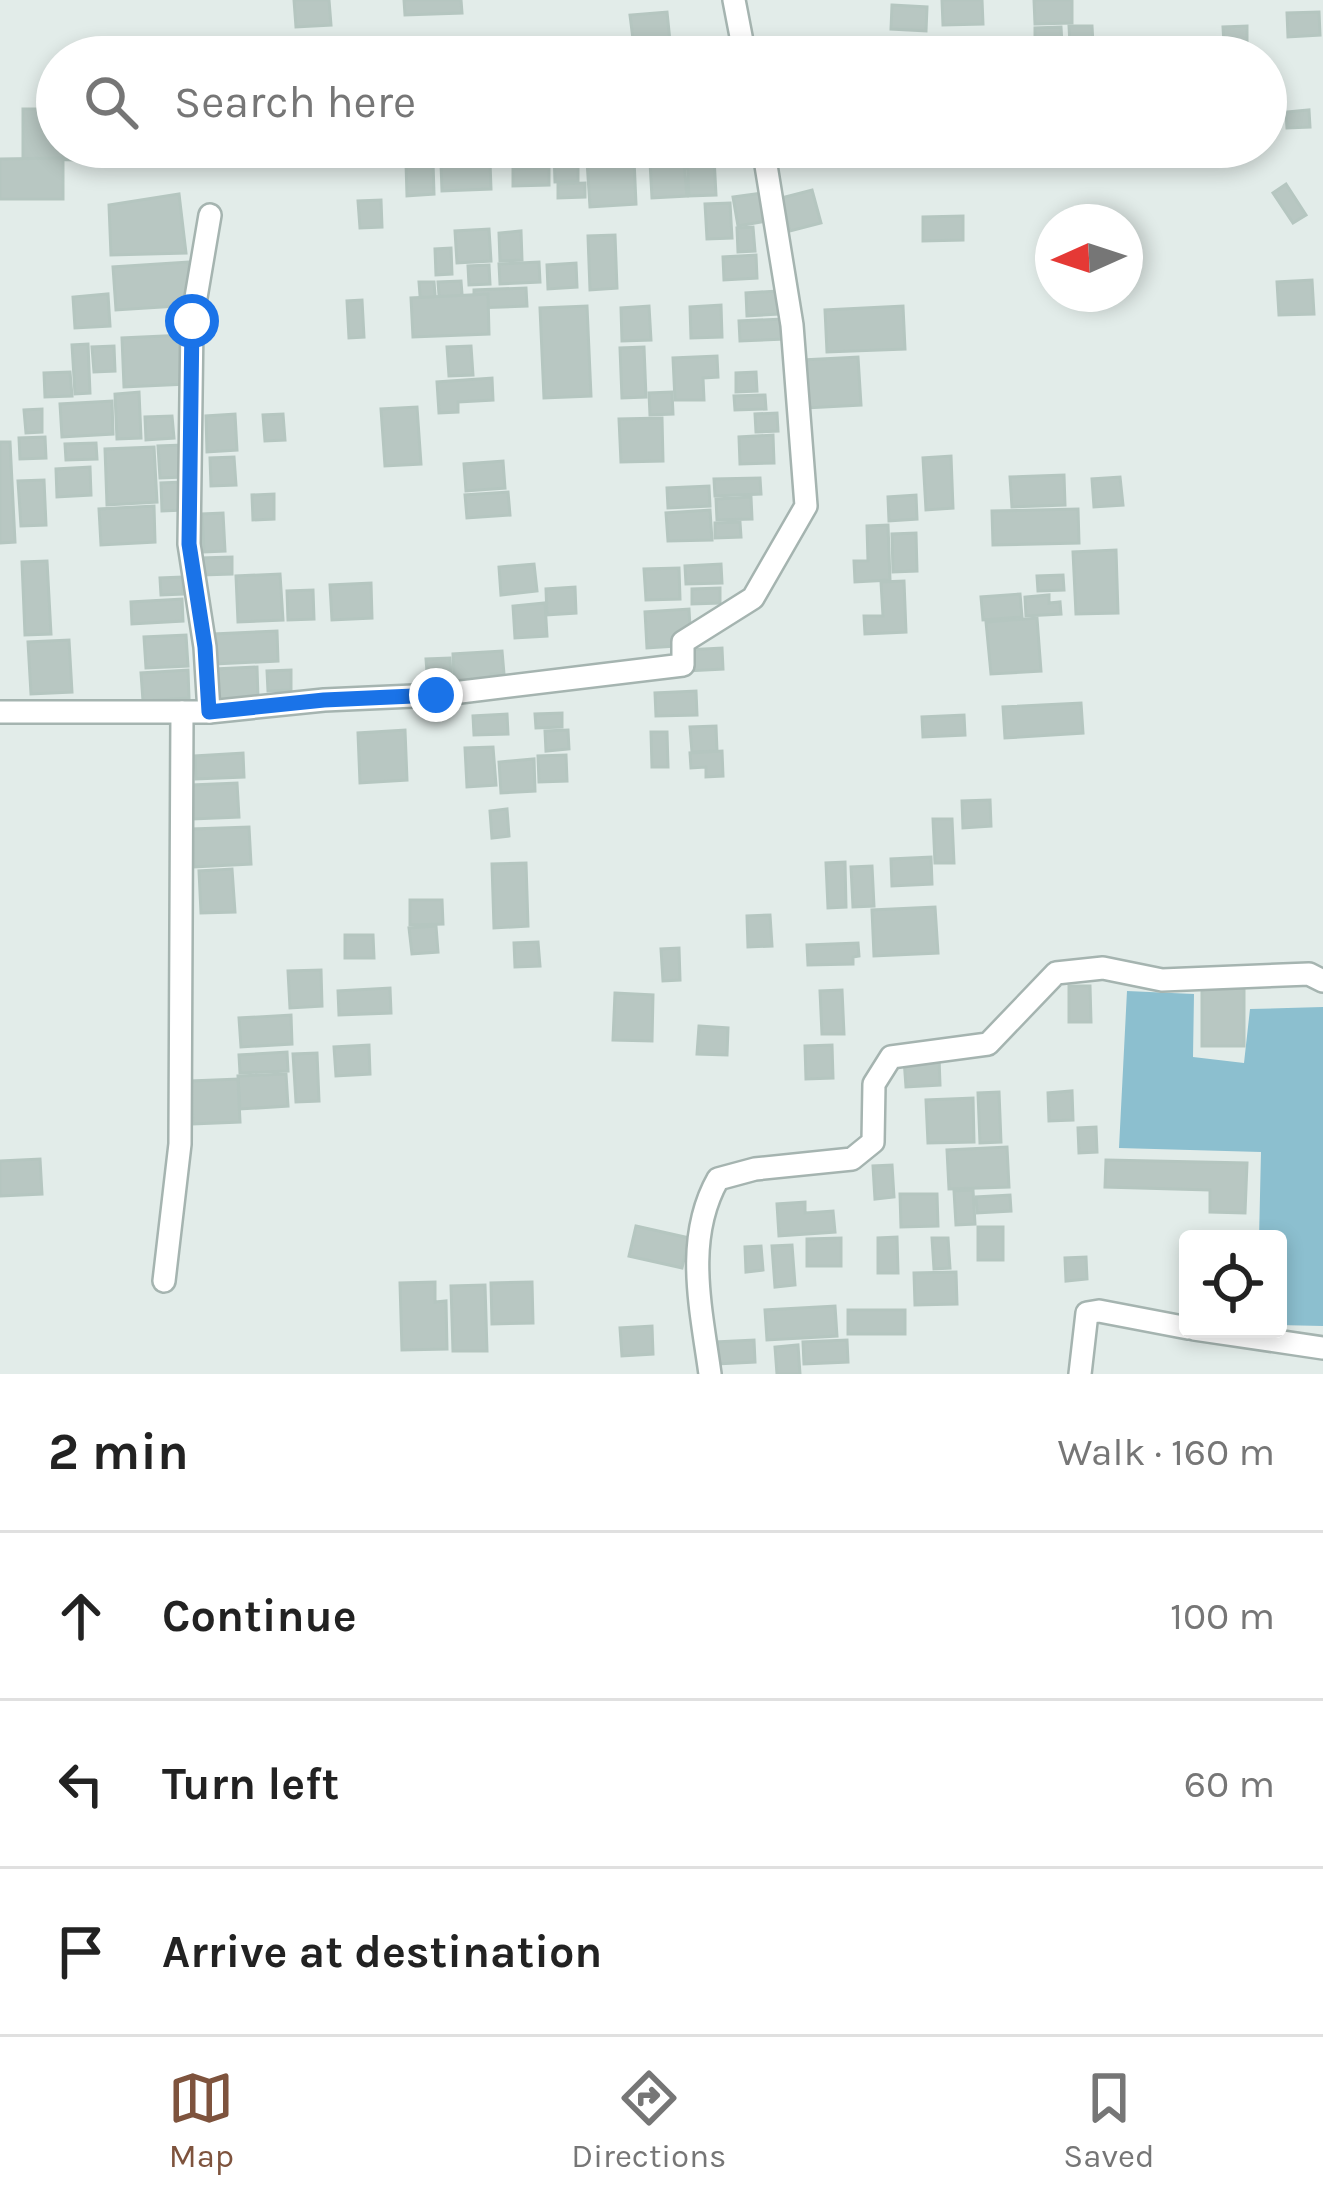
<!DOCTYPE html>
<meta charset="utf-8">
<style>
body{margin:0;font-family:Karla,sans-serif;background:#f6f6f6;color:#222}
.controls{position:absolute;right:36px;bottom:36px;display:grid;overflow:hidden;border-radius:12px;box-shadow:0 6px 18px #0003}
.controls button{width:108px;height:108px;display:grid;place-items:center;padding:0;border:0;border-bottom:3px solid #e0e0e0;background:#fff;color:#222;font:60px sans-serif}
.compass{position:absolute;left:1035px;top:204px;width:108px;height:108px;border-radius:50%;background:#fff;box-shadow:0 6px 18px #0003;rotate:267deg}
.stop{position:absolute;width:36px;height:36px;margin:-27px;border:9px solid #1a73e8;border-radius:50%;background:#fff}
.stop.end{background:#1a73e8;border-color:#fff;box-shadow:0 3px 12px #0008}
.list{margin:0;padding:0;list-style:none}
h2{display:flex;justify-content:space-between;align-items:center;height:156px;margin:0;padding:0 48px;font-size:51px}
h2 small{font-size:39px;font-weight:400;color:#767676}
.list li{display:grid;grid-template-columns:78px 1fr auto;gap:36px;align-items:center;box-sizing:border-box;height:168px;padding:0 48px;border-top:3px solid #e0e0e0}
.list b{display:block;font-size:45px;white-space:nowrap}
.list em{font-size:39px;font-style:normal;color:#767676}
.icon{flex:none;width:66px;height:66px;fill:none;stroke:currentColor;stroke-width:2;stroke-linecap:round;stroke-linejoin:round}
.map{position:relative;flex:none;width:1323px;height:1374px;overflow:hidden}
.search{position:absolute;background:#fff;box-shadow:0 6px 18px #0003;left:36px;right:36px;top:36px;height:132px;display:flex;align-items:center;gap:30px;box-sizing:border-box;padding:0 42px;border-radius:66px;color:#767676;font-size:45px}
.sheet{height:660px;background:#fff}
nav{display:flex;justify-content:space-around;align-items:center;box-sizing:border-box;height:168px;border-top:3px solid #e0e0e0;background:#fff;font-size:33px;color:#767676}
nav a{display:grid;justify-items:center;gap:6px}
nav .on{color:#7e533d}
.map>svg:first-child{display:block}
.water{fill:#8cbfcf}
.building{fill:#b8c7c2;stroke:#b5c6c0;stroke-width:3}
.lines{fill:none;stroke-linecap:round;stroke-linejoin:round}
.street-casing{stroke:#a5b4b0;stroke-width:26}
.street{stroke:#fff;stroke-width:21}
.route{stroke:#1a73e8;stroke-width:15}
</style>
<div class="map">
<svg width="1323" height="1374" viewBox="0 0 1323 1374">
<rect width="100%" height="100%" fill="#e2ece9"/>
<!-- water -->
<path class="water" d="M1127 991 1194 994 1193 1057 1244 1063 1250 1009 1323 1007V1326L1278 1325V1239H1259L1261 1152 1119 1148Z"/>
<!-- building -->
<g class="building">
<path d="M294 0H329L331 25 296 27Z"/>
<path d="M404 0H461L462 13 405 15Z"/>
<path d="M942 0H982L983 24 943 25Z"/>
<path d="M1034 0H1072V23L1035 24Z"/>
<path d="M892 5 927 7 926 31 891 29Z"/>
<path d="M667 12 671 51 635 55 630 15Z"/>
<path d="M1319 12 1320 35 1288 37 1287 13Z"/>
<path d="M1069 26H1092L1093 44H1070Z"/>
<path d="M1247 26V42L1224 44 1223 27Z"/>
<path d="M1061 27 1062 44 1035 45V28Z"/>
<path d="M737 39 740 57H687L686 45Z"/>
<path d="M473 42 475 57H415L414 48Z"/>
<path d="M23 109H57V147H82L81 160 23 159Z"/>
<path d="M1309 110 1310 127 1287 128 1286 112Z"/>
<path d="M518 147H548V162L519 164Z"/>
<path d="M587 147H634V155L587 158Z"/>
<path d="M801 147H830L831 161 801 163Z"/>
<path d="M853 147H880L881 160 854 161Z"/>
<path d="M1117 147H1147V163L1118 164Z"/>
<path d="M578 151V181L555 182 554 152Z"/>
<path d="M714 157 716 195 689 196 687 159Z"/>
<path d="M63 158V199H0V159Z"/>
<path d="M634 159 636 204 590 207 587 161Z"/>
<path d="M684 160 687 196 652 198 650 162Z"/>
<path d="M433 162 434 194 407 196 406 163Z"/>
<path d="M490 162 491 189 442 191 441 164Z"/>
<path d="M549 168V185L513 186V169Z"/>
<path d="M585 183V197L558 198V184Z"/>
<path d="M1286 184 1306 215 1293 223 1273 193Z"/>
<path d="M812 190 821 223 790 231 781 198Z"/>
<path d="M763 193 767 221 738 226 733 197Z"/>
<path d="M179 194 186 253 111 255 109 205Z"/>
<path d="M381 200 382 227 360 228 358 201Z"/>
<path d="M730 203 732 238 707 239 705 204Z"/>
<path d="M963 216V240L923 241V217Z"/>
<path d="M753 227 755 251 738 252 737 228Z"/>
<path d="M489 229 491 261 457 263 455 231Z"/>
<path d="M521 231 522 260 500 261 499 233Z"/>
<path d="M615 235 617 288 590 290 588 236Z"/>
<path d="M451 248 452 274 436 275 435 249Z"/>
<path d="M756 255 757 278 724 280 723 257Z"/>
<path d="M188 262 192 305 116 310 113 267Z"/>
<path d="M539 262 540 282 500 284 499 264Z"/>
<path d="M576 263 577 287 548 289 547 265Z"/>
<path d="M489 265 490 284 469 285 468 266Z"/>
<path d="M1312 280 1314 314 1279 315 1277 282Z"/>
<path d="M461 281 463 307 440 308 438 282Z"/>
<path d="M419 282H434L436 307 421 308Z"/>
<path d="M526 288 527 306 474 308V290Z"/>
<path d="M777 291 778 314 747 316 746 293Z"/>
<path d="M108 294 110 326 75 328 73 297Z"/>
<path d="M488 294 489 334 413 337 411 298Z"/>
<path d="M362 300 364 337 349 338 347 301Z"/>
<path d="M721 305 722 337 691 338 690 307Z"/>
<path d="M587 306 591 396 544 398 540 308Z"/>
<path d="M649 306 651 340 622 341 621 308Z"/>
<path d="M903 306 905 349 827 352 825 310Z"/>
<path d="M783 319 784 339 740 341 739 321Z"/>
<path d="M184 335 187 384 124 387 122 338Z"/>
<path d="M88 344 90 393 75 394 72 345Z"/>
<path d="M114 346 115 371 94 372 92 347Z"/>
<path d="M471 346 473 375 449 376 447 347Z"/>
<path d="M644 347 646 397 622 398 620 348Z"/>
<path d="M717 356 718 377 703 378 704 400H675L673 358Z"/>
<path d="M858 357 861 405 806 408 803 360Z"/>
<path d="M70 372 72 396 45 397 44 373Z"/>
<path d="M756 372 757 391 736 392V373Z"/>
<path d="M492 378 493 400 458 402V412L439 413 437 382Z"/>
<path d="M139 392 141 438 117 439 115 394Z"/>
<path d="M672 392 673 414 650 415 649 393Z"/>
<path d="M765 395 766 409 735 410 734 396Z"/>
<path d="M112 401 113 434 62 437 60 404Z"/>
<path d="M417 407 421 464 385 466 381 409Z"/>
<path d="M42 409V432L26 433 24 410Z"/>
<path d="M777 413 778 431 756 432 755 414Z"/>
<path d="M235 414 237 450 207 452 206 416Z"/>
<path d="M283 414 285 440 265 441 263 415Z"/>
<path d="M172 416 174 438 146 440 145 417Z"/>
<path d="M662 418 663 461 621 462 619 419Z"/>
<path d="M773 435 774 463 740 464 739 437Z"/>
<path d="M45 437 46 458 20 459 19 438Z"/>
<path d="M0 442H10L15 542 0 543Z"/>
<path d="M96 443 97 459 66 460 65 444Z"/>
<path d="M183 445 184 477 160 478 158 446Z"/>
<path d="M154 447 157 502 107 505 105 449Z"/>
<path d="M951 456 953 508 926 510 923 458Z"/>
<path d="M234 457 236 485 211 486 210 458Z"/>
<path d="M503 461 505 488 466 491 464 464Z"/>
<path d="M90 467 91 495 57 497 56 469Z"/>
<path d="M1064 475 1065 505 1012 507 1010 477Z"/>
<path d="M1120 477 1123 505 1094 507 1092 479Z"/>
<path d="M760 478 761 494 715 496 714 479Z"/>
<path d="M44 480 46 525 21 526 18 481Z"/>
<path d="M183 482 184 510 162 511 161 483Z"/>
<path d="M709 486 710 506 668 508 667 488Z"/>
<path d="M508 492 510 515 467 518 465 495Z"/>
<path d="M274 494V519L253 520 252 495Z"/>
<path d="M916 495 917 519 889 521 888 497Z"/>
<path d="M751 497 752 519 717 520 716 499Z"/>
<path d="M154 506 155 542 101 545 99 509Z"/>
<path d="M1078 509 1079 543 993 545 992 511Z"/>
<path d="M710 510 712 540 668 541 666 513Z"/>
<path d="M223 513 225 551 204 552 202 514Z"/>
<path d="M740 522 741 537 715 538V523Z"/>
<path d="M888 525 890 580 855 582 854 561H868L867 526Z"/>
<path d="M916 533 917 571 893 572 892 534Z"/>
<path d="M1116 550 1118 613 1076 614 1073 552Z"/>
<path d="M232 557V574L202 575 201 558Z"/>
<path d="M47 561 51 634 25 635 22 562Z"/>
<path d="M534 564 537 591 501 595 499 567Z"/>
<path d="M721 564 722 583 686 584 685 566Z"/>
<path d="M679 568 680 599 646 600 644 569Z"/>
<path d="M280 574 283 620 238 622 236 576Z"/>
<path d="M1063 575 1064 590 1038 591 1037 576Z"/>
<path d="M182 577 183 594 161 595 160 578Z"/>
<path d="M904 581 906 632 865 634 864 616H883L881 582Z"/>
<path d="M371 583 372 618 332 620 330 585Z"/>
<path d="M575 587 576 613 547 615 546 589Z"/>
<path d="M720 588V603L692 604V589Z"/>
<path d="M313 590 314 619 288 620 287 591Z"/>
<path d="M1020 594 1022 617 983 620 981 597Z"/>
<path d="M1049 595V603L1060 602 1061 614 1026 616 1025 597Z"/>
<path d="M182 599 183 621 132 624 131 602Z"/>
<path d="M545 603 547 636 515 638 513 606Z"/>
<path d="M689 609 691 645 647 648 645 612Z"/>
<path d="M1037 618 1041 671 991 674 986 622Z"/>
<path d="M277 631 278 661 215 664 214 634Z"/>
<path d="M186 635 188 666 146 668 144 637Z"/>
<path d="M69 640 72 692 31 694 28 642Z"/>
<path d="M722 648 723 669 687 671 686 650Z"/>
<path d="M502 651 504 674H491V682L454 680 453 654Z"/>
<path d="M450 658 451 675 441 676 442 685H428L426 659Z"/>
<path d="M257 667 258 698 217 700 215 669Z"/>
<path d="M188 670 189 698 143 701 141 673Z"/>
<path d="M291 670V690L268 691 267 671Z"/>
<path d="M696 691 697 715 656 716 655 693Z"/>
<path d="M1081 703 1083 733 1005 738 1003 707Z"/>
<path d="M562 713V727L536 728 535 714Z"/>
<path d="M507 714 508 734 474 735 473 716Z"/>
<path d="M964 715 965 735 923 737 922 717Z"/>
<path d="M716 726 717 751 692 752 690 727Z"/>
<path d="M405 730 407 780 360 783 358 733Z"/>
<path d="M568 730 569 749 546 751 545 731Z"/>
<path d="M651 732H667L668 767H652Z"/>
<path d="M493 747 496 785 467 787 465 748Z"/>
<path d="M722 751 723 776 706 777V767L691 768 690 753Z"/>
<path d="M243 753 244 777 196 779 195 756Z"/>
<path d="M566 755 567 781 539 782 538 756Z"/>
<path d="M534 759 535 791 501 793 499 762Z"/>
<path d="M237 783 239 817 193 819 192 785Z"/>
<path d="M990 800 991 826 963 828 962 801Z"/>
<path d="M507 809 509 836 492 838 490 811Z"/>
<path d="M933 819H952L954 863H935Z"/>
<path d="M249 827 251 864 194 867 192 829Z"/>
<path d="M931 857 932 884 892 886 891 859Z"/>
<path d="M845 862 846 907 828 908 826 863Z"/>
<path d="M526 863 528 926 494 928 492 864Z"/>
<path d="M872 866 874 906 853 907 851 867Z"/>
<path d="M232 869 235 912 201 913 199 871Z"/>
<path d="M410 900H442L443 924 410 925Z"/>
<path d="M935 907 938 953 874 956 872 910Z"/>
<path d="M770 915 772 946 748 947 747 916Z"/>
<path d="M436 926 438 952 412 954 409 928Z"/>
<path d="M345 935H373L374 958H345Z"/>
<path d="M538 942 540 966 515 967 514 943Z"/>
<path d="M858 943 859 956 853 957V964L808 965 807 945Z"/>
<path d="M679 948 680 980 663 981 661 949Z"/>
<path d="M321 970 322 1006 290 1008 288 971Z"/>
<path d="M1202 982 1244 983V1046H1202Z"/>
<path d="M1069 986H1090L1091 1022H1069Z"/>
<path d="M390 988 391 1013 339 1015 338 991Z"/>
<path d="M842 990 844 1034H822L820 991Z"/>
<path d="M615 993 653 995 652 1041 613 1040Z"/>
<path d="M291 1015 292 1044 241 1047 239 1018Z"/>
<path d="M699 1026 728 1028 727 1055 697 1054Z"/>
<path d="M369 1045 370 1074 336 1076 334 1047Z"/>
<path d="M832 1045 833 1078 806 1079 805 1046Z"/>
<path d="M287 1052 288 1071 240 1073 239 1055Z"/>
<path d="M317 1053 319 1101 296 1102 293 1054Z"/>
<path d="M939 1057 940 1085 906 1087 904 1059Z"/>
<path d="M286 1074 288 1106 240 1109 238 1076Z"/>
<path d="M238 1079 240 1122 193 1124 191 1081Z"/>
<path d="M1072 1091 1073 1120 1049 1121 1048 1093Z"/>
<path d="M999 1092 1001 1142 980 1143 978 1093Z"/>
<path d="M973 1098 974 1142 928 1143 926 1100Z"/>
<path d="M1096 1127 1097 1152 1079 1153 1078 1128Z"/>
<path d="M1007 1147 1009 1187 949 1189 947 1150Z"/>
<path d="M40 1159 42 1194 0 1196V1161Z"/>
<path d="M1106 1160 1247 1163 1245 1213 1210 1212V1190L1105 1187Z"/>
<path d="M892 1165 894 1197 875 1199 873 1166Z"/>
<path d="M973 1190 975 1224 956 1225 954 1191Z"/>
<path d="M900 1194H937L938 1226 901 1227Z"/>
<path d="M1010 1195 1011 1211 977 1213 976 1197Z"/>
<path d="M805 1202V1213L833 1211 835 1232 779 1236 777 1204Z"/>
<path d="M636 1226 689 1238 682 1268 629 1256Z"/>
<rect x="978" y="1227" width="25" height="33"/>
<path d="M897 1237 898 1273H878V1238Z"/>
<path d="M841 1238V1266H807V1239Z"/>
<path d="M932 1238H948L950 1268 934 1269Z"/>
<path d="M792 1245 795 1285 775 1287 772 1246Z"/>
<path d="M761 1246 763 1270 746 1272 745 1247Z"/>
<path d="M1086 1257 1087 1279 1066 1281 1065 1258Z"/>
<path d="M956 1272 957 1304 915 1305 914 1273Z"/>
<path d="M435 1282V1302L446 1301 447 1349 402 1350 400 1283Z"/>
<path d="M532 1282 533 1323 492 1324 491 1283Z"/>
<path d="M485 1285 487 1351H453L451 1286Z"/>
<path d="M835 1306 837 1336 767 1340 765 1310Z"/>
<rect x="848" y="1310" width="57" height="24"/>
<path d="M652 1326 653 1354 622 1356 620 1328Z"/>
<path d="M754 1340 755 1362 717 1364 716 1342Z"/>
<path d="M847 1340 848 1362 804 1364 803 1342Z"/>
<path d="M798 1345 800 1374H777L775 1347Z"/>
</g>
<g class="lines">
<defs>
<g id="street">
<path d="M734 0 745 57"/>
<path d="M0 712H209L324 700 436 695 683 665V642L753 598 806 506 792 325 763 147"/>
<path d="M209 712 205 647 189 544 192 321 210 215"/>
<path d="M164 1281 180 1144 182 712"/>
<path d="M1194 1329 1323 1348"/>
<path d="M710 1374C701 1308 684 1239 718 1179L755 1169 852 1159 873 1142 874 1084 891 1057 988 1044 1056 973 1103 968 1162 980 1309 974 1323 981"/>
<path d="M1080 1374 1087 1313 1099 1311 1188 1328"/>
</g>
</defs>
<!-- street casing -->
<use href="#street" class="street-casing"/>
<!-- street -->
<use href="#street" class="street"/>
</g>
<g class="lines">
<!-- route -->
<path class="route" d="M192 321 189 544 205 647 209 712 324 700 436 695"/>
</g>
</svg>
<div class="controls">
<button><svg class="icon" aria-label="locate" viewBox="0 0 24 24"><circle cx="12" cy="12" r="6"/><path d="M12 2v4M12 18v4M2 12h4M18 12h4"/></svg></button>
</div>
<svg class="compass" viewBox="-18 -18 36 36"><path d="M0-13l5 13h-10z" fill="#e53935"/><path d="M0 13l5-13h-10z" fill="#767676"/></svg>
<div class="stop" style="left:192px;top:321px"></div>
<div class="stop end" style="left:436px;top:695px"></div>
<div class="search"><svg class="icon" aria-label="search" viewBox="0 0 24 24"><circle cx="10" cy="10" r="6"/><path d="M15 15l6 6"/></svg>Search here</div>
</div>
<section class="sheet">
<h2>2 min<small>Walk · 160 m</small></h2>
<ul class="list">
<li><svg class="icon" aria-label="ahead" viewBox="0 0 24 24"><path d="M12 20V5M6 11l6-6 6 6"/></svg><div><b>Continue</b></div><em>100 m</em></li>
<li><svg class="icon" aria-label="left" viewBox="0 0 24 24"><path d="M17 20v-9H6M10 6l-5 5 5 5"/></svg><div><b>Turn left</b></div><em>60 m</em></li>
<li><svg class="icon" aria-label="arrive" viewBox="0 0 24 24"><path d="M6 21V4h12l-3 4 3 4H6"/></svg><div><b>Arrive at destination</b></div></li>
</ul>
</section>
<nav>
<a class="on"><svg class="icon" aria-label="map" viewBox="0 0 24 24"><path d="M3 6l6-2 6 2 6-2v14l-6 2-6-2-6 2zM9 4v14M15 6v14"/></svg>Map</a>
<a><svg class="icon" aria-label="directions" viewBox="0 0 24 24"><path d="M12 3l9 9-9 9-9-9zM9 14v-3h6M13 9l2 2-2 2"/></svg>Directions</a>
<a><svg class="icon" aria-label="saved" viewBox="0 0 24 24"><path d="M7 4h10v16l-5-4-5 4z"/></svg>Saved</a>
</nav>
